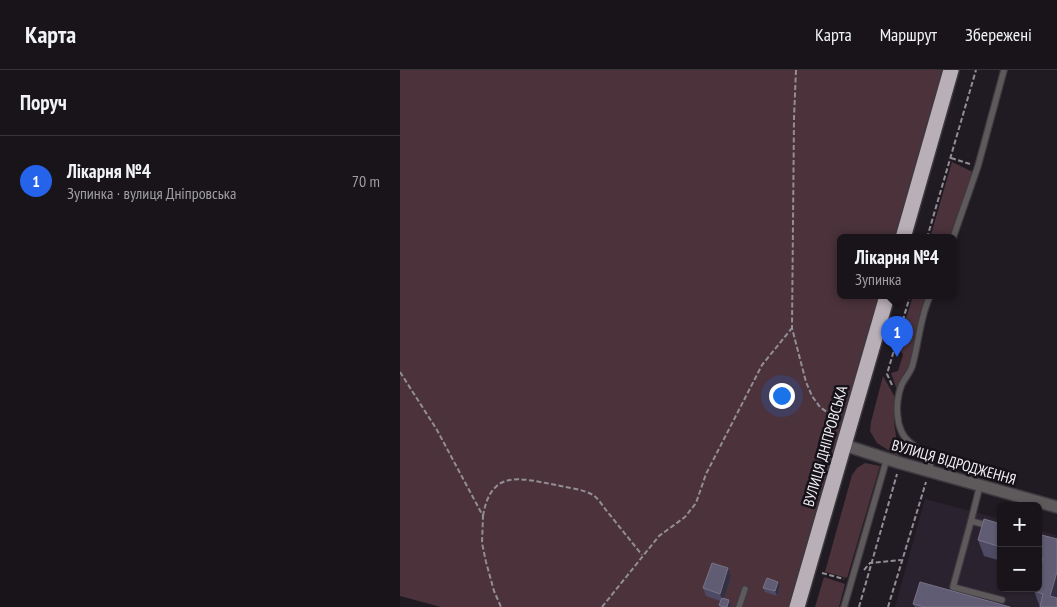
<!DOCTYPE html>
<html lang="uk">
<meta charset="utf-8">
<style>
body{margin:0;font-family:"PT Sans Narrow",sans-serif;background:#211d23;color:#f1f3f6}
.controls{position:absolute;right:15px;bottom:15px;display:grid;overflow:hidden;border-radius:8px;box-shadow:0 1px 4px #0004}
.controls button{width:45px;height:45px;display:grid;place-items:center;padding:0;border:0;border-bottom:1px solid #363339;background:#18141a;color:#f1f3f6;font:25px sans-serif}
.you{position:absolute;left:381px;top:325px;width:18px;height:18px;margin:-12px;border:4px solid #fff;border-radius:50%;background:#1a73e8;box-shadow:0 0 0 8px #1a73e833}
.badge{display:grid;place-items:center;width:32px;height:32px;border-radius:50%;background:#2563eb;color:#fff;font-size:16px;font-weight:700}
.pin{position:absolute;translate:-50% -41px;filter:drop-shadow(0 1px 2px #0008)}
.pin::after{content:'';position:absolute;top:26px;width:18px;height:15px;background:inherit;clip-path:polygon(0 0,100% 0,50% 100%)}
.popup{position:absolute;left:437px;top:164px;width:120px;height:65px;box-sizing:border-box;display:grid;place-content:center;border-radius:8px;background:#18141a;filter:drop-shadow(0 1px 4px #0005);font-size:16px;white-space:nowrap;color:#9f9ea2}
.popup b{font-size:19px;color:#f1f3f6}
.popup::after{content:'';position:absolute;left:50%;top:100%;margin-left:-10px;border:10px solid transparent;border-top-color:#18141a}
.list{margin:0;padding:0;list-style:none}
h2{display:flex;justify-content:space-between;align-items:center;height:65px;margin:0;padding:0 20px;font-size:21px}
h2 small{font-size:16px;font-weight:400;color:#9f9ea2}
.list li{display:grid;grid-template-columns:32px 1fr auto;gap:15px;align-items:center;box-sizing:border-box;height:90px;padding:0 20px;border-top:1px solid #363339}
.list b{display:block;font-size:19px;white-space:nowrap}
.list p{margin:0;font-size:16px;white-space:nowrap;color:#9f9ea2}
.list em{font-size:16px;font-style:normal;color:#9f9ea2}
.map{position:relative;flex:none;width:657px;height:537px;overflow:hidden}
header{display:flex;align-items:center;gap:30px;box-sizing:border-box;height:70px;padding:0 25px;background:#18141a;border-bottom:1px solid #363339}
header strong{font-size:24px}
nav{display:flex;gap:28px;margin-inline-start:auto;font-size:18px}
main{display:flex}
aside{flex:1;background:#18141a}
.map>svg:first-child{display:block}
.built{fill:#2a232f}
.green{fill:#4b323b}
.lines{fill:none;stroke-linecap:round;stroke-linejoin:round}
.lane-casing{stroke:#3e3940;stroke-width:8}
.street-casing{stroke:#3e3940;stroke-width:14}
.highway-casing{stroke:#3e3940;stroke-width:18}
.path{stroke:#938e95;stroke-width:2;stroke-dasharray:5 2.5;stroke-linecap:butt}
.lane{stroke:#5e5a5c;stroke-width:5.5}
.street{stroke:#5e5a5c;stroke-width:11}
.highway{stroke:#b9afb6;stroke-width:15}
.wall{fill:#4e4a64}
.shaded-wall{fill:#343043}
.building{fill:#605c74;stroke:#777388}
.labels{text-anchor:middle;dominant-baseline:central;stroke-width:5;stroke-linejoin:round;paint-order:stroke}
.street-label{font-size:15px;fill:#f3eff5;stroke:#161219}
</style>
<header>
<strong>Карта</strong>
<nav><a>Карта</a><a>Маршрут</a><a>Збережені</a></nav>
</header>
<main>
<aside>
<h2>Поруч<small></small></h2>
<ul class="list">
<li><span class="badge">1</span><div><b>Лікарня №4</b><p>Зупинка · вулиця Дніпровська</p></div><em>70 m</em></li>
</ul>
</aside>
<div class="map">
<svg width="657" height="537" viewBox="0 0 657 537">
<rect width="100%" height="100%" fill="#201b22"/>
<!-- built -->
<path class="built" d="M525 429 601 449V518H638V460L657 465V537H495Z"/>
<!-- green -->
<g class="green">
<path d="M0 0H555L507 168H441V226H491L401 537H41L0 526Z"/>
<path d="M552 92 573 102 551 168H530Z"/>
<path d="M513 226H527L515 266 513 288 498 323 491 303 498 301 503 285 498 274Z"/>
<path d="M483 306 496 329 494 352 499 387 477 373 470 361 471 352Z"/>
<path d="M465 393 480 396 447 508 425 502 452 405 457 398Z"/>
<path d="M424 507 445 514 439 537H415Z"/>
</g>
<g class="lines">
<defs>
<g id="lane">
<path d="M553 168 578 96 604 0"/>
<path d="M530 400C534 381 513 380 504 366 501 362 498 353 498 348 496 338 498 323 502 314 506 306 512 301 513 293 519 271 520 247 530 226"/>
<path d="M580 415 571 451 601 459"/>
<path d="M571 451 553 517 602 530"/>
<path d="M339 537 345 519"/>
<path d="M444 537 487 388"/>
</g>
<path id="street" d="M444 375 500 393 657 437"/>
<g id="highway">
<path d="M503 168 551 0"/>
<path d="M397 537 487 226"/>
</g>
</defs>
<!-- lane casing -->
<use href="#lane" class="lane-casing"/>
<!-- street casing -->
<use href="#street" class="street-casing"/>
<!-- highway casing -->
<use href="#highway" class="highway-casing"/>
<!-- path -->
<g class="path">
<path d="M396 0 394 48 392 258 406 312 412 326 420 337 432 346 439 348"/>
<path d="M551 88 570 94"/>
<path d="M527 168 576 0"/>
<path d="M0 302 37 360 83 446 82 473 86 492 94 521 101 537"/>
<path d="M492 315 487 304 510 226"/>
<path d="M83 446C91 399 119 408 156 415 168 418 183 419 193 425 198 428 202 435 206 440 218 455 230 470 242 485"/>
<path d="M464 500 470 493 501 490"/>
<path d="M422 503 444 509"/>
<path d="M202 537 259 466 285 447 296 433 306 404 362 295 392 258"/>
<path d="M459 537 497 404"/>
<path d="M488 537 526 412"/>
</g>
<!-- lane -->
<use href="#lane" class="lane"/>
<!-- street -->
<use href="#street" class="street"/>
<!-- highway -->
<use href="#highway" class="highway"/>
</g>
<!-- wall -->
<g class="wall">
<path d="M601 454V491L584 486 578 470Z"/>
<path d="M638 464 657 537H640L634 521 639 501H638Z"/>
<path d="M331 506 324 528 329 530 331 534 330 537H319V535L320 531 306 526 303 518Z"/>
<path d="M380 516 377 526 365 522 363 518Z"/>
<path d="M513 534 610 537H515Z"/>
</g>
<!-- shaded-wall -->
<g class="shaded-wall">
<path d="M328 498 331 506 323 532 320 524Z"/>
<path d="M657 502V537L650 526Z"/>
<path d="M378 512 380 516 377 526 375 521Z"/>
<path d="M329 530 331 534 330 537H327Z"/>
</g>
<!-- building -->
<g class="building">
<path d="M584 449 601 454V477L578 470Z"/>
<path d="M638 464 657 469V502L650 526 657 528V537H640L643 524 634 521 635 518H638V506L643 488 638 487Z"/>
<path d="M312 493 328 498 320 524 303 518Z"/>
<path d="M367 508 378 512 375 521 363 518Z"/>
<path d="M520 512 610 537H525L513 534Z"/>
<path d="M322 528 329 530 327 537H323L319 535Z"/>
</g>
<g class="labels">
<!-- street labels -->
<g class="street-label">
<text transform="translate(425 376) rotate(-74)">ВУЛИЦЯ ДНІПРОВСЬКА</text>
<text transform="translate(554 392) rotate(16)">ВУЛИЦЯ ВІДРОДЖЕННЯ</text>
</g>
</g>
</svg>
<div class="controls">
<button>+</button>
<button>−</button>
</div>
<div class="you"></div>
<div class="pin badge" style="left:497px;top:287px">1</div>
<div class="popup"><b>Лікарня №4</b>Зупинка</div>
</div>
</main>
